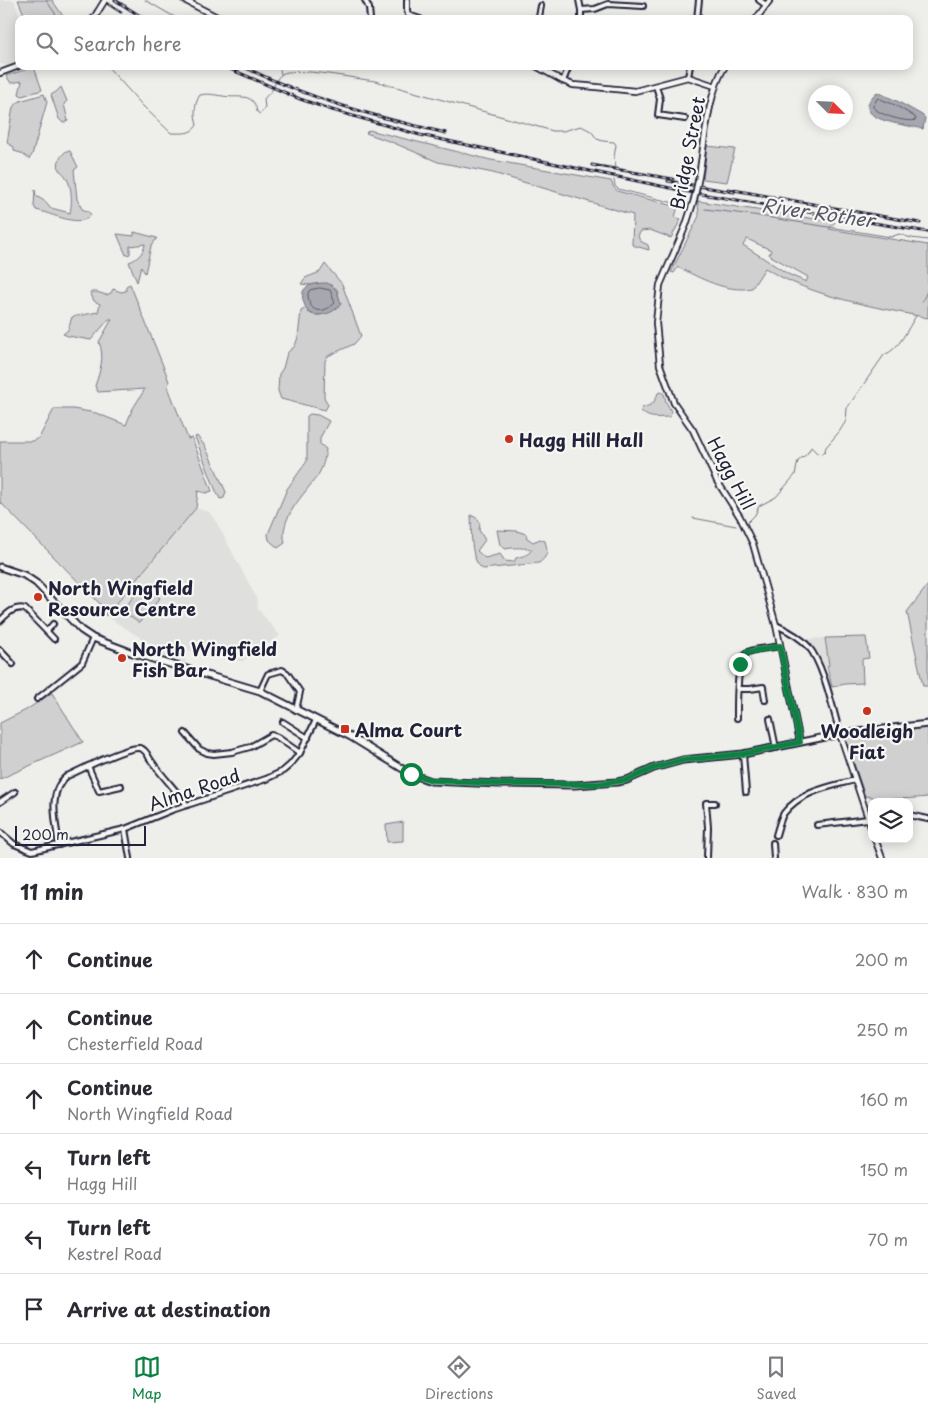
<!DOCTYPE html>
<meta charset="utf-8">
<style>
body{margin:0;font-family:"Playpen Sans",sans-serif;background:#f7f7f7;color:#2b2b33}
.controls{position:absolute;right:15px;bottom:15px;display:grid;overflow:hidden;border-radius:10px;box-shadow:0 2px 12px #0003}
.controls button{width:45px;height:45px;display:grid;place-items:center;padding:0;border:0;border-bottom:1px solid #e1e1e2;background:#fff;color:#2b2b33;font:25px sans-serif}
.compass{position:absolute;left:808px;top:85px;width:45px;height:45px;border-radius:50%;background:#fff;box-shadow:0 2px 12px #0003;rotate:114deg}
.scale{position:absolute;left:15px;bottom:12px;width:131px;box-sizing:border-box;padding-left:5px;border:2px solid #22223b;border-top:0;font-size:14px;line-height:18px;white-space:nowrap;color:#22223b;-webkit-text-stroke:4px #f6f6f2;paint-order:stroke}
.stop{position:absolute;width:15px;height:15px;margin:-11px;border:4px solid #0b8043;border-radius:50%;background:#fff}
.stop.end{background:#0b8043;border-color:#fff;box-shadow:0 1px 5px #0008}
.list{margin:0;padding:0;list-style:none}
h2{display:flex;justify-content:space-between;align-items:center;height:65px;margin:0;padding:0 20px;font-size:21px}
h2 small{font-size:16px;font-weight:400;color:#7c7c81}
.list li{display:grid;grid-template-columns:32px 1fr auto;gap:15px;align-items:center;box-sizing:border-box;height:70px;padding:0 20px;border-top:1px solid #e1e1e2}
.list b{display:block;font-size:19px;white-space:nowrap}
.list p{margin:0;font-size:16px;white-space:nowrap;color:#7c7c81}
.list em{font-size:16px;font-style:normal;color:#7c7c81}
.icon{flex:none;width:28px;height:28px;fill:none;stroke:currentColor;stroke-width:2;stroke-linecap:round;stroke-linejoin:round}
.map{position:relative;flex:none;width:928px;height:858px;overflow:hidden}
.search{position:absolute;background:#fff;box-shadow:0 2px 12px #0003;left:15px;right:15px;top:15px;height:55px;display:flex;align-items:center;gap:12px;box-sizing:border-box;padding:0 18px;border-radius:10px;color:#7c7c81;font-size:19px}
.sheet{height:485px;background:#fff}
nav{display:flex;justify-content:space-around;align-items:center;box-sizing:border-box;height:70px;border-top:1px solid #e1e1e2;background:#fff;font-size:14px;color:#7c7c81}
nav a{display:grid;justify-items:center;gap:2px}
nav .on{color:#0b8043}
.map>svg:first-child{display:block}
.built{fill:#dfdfde}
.green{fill:#d0d0d1;stroke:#797986;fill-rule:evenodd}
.water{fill:#a7a7af;stroke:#727281}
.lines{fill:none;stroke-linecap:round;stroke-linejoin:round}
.shore{stroke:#575769;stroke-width:1}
.stream{stroke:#727281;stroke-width:1}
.minor-casing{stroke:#22223b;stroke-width:8}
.tertiary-casing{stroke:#22223b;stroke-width:8}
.secondary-casing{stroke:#22223b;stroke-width:9}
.minor{stroke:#f6f6f2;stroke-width:4}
.tertiary{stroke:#f6f6f2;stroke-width:4.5}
.secondary{stroke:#f6f6f2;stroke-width:5}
.rail-casing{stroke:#22223b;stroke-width:3}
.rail{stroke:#f6f6f2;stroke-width:1;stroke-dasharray:4;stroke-linecap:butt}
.tertiary-bridge-casing{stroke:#22223b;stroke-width:8;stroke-linecap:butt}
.tertiary-bridge{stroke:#f6f6f2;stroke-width:4.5}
.route{stroke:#0b8043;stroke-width:6}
.poi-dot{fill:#c8321e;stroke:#f6f6f2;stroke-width:2}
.labels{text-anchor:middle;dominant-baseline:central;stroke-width:4.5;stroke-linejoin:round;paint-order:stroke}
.street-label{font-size:18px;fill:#22223b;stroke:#f6f6f2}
.poi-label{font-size:18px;font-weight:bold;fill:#22223b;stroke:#f6f6f2;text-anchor:start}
.water-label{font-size:19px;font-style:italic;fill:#575769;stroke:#f6f6f2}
</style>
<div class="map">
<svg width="928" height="858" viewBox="0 0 928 858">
<rect width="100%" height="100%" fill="#eeeeeb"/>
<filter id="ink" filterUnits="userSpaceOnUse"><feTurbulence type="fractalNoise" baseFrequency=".02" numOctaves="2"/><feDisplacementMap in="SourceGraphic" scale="10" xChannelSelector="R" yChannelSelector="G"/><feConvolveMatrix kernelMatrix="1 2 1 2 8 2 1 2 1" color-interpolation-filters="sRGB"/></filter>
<g filter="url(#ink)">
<!-- built -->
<g class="built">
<path d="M0 0H14L21 19H19V61L7 66 0 64Z"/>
<path d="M196 508 209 512 217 523 257 599 258 609 280 636 243 661H232L188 650 182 672 151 662 155 647 106 616Z"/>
<path d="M825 638 829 665 822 668 816 651 807 639Z"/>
</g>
<!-- green -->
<g class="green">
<path d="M18 0H52L65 19H26Z"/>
<path d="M34 67 42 90 22 96 19 94 22 81 11 83 6 76Z"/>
<path d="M61 87 67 101 64 104 68 121 63 123 59 119 51 95 56 92Z"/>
<path d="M44 94 47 102 32 155 29 159 21 153 14 151V147L7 143 13 107 20 101Z"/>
<path d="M369 130 491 160 611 181 613 186 617 191 678 207 675 217 681 219 671 238 650 230 641 231 638 236 640 241 648 245 649 250 632 245 633 215 493 173 438 162 394 143 366 133Z"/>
<path d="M707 146 735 149 727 182 703 179Z"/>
<path d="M66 151H70L78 167 74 170 77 199 82 209 89 212 91 215C81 229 51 213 36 210L34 206 35 190 36 196 46 202 51 208 70 213C73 199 72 178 59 170 57 161 60 157 66 151Z"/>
<path d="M698 201 835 222 829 229 928 245V318C876 307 811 297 765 268L752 288C726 293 700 278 678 267L674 273 671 272 699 216ZM747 239 771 250 769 255 808 277 806 282 788 274 743 245Z"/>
<path d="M134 232 157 238 151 246 145 273 141 267 137 282 129 262C136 260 144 253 145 244L130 246V254L126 255 117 234 134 236Z"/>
<path d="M325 264 342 284 361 336 354 344 328 356 325 361 324 397 328 405 325 410 281 399 278 391 279 374 283 368 287 353 295 346 298 337 301 311 306 308C314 323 331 311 340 304L337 289C321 279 318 287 301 284L305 278 320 272Z"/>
<path d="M130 284 166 373 169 382 168 387 188 439 192 438 212 491 206 493 198 491 196 508 106 616 104 608 0 502V441H32L39 438 54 409H73L96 413 126 425 132 410 145 389 98 392 95 386C100 371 105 357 99 342L112 319H109L91 340 68 336 63 334 68 330 72 317 98 312 100 304 94 301 90 292H97L106 295 111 293 113 289 121 292 126 291V286Z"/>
<path d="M661 392 664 394 666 402 671 411 670 417C660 417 649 420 641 411L643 407C652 406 655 402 658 393Z"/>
<path d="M310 414 318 415 329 421 320 438V444L326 449C325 458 323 467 318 475 305 494 278 518 285 543L278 548 269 540 268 534 287 489 307 461V416Z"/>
<path d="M197 436 205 446 226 492 224 498 220 499 216 491 195 437Z"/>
<path d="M471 515 478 519 480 525 479 530 485 540 477 551 485 558 500 554 505 561 514 562 516 558C523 556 529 555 532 549 529 548 510 547 506 549L500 545 497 530 517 531 526 534 527 538 533 542 540 539 545 541C548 552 548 556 539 563L483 569C469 560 472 531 471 515Z"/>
<path d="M143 585 160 598 139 623 122 611Z"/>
<path d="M928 585V686H923L907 612Z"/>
<path d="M866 637 869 658 862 659 863 683 845 684 832 687 827 666 829 665 825 638Z"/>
<path d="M52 693 83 742 0 779V723L26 710Z"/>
<path d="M928 727V797C907 799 886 800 865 796L845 737Z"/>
<path d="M403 822V841L387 842 386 825Z"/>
</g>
<!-- water -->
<g class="water">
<path d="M877 92 897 101 922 115 925 118 923 129C906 124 845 121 877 92Z"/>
<path d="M327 283C337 287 338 294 341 304 333 314 319 318 308 312 296 290 304 283 327 283Z"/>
</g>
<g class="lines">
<!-- shore -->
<g class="shore">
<path d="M878 98 895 105 915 117 916 120C906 123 879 115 873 107Z"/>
<path d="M320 288 330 290 335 303C321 316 308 312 308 293L310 290Z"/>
</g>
<!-- stream -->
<g class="stream">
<path d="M46 0 59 19"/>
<path d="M145 0 178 19"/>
<path d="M107 66 143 106 171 133C182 133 191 135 197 125 194 115 194 104 200 95 209 93 214 95 223 96 238 99 254 91 257 112L260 114 265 108 264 99C266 96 270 93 272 90 275 85 276 78 282 74 293 66 358 79 375 81L553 131H563L581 126 591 131 597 139 603 141 614 142 616 145 614 157 616 168"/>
<path d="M277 66 280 69 281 74"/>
<path d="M614 180 615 186 618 189 678 204"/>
<path d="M705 209 753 215 891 237 899 234 911 238 928 240"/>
<path d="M922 302 928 289"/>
<path d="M693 518 736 526"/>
<path d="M748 522 755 515 759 506 776 497 795 475 798 461 807 454 811 447 817 453 822 454 825 451 826 447 839 432 846 421 847 408 884 355C900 349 907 329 916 316"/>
</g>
<defs>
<g id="minor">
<path d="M365 0 369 8 370 19"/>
<path d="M407 0V10L408 15 420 19"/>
<path d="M579 0 581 10V19"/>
<path d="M759 0 766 5"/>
<path d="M581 10 595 9 608 4 643 6"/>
<path d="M539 17 541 6"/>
<path d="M697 19 699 0"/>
<path d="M688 77 690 66"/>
<path d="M563 81 569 66"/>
<path d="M656 86 660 99 658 115 685 119"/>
<path d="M0 621C7 614 14 606 25 609L54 639"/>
<path d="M776 625C787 630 800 637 808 646 824 665 833 710 840 734"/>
<path d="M47 631 53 624"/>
<path d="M0 650 13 664"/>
<path d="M738 689H750L763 687 765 700"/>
<path d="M260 691 268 674 282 670 287 673 300 692 296 710"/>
<path d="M37 699 82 663 93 638"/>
<path d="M737 718C737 704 736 659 748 652 757 648 771 648 780 646"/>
<path d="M770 719 776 748"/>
<path d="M283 722 308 738"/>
<path d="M185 733 199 749 207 753 214 754 232 752 250 747 271 735 277 737 300 753"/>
<path d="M743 754 746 792"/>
<path d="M88 766 99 791 121 786"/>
<path d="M0 802 15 792"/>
<path d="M909 815 928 819"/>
<path d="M817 825 868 819"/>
<path d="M125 829 130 858"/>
<path d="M0 832 14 844 32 851 125 829 172 810 266 779 283 771 290 765 300 753 316 720"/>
<path d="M776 835C778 829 780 819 784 813 801 791 829 787 855 780"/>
<path d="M773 843 774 858"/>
<path d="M59 845C56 823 47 791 67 776 81 770 126 746 140 748 145 749 148 755 150 759 161 775 175 789 187 805"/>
<path d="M707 858 708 827 706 803H715"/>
</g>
<g id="tertiary">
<path d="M184 0 221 19"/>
<path d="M93 19 97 13"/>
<path d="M756 19 770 0"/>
<path d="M536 66 563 81 573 85 586 86 635 91 688 77 715 86"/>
<path d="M0 73 19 66"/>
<path d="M699 176C705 142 707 95 725 66"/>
<path d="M694 200 686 225 660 285 656 323 660 365 674 403 693 430 717 481 740 517 753 544 776 625 800 742"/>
<path d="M840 734 872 830"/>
<path d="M875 839 882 858"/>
</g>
<path id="secondary" d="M0 567 24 575 36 583 81 630 93 638 133 653 260 691 351 737 411 774 431 781 499 784 575 785 617 782 627 780 654 768 683 760 743 754 840 734 928 724"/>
</defs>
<!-- minor casing -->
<use href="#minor" class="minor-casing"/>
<!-- tertiary casing -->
<use href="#tertiary" class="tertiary-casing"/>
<!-- secondary casing -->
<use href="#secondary" class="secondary-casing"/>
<!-- minor -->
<use href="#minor" class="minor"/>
<!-- tertiary -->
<use href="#tertiary" class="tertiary"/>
<!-- secondary -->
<use href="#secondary" class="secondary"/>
<defs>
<g id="rail">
<path d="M102 0 121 12"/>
<path d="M115 0 145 19"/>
<path d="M223 66 300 99 332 110 420 135 689 192 928 232"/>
<path d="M242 66C306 98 376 117 446 133"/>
<path d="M592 165 673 179"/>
<path d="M668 181 734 192"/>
<path d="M728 189 920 223"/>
</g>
</defs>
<!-- rail casing -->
<use href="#rail" class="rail-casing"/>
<!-- rail -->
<use href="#rail" class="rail"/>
<defs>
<g id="tertiary-bridge">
<path d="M97 13 105 0"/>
<path d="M694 200 699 176"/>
</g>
</defs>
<!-- tertiary-bridge casing -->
<use href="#tertiary-bridge" class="tertiary-bridge-casing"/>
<!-- tertiary-bridge -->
<use href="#tertiary-bridge" class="tertiary-bridge"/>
</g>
</g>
<g class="lines" filter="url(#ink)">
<!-- route -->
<path class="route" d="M411 774 431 780 499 784H598L627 780 654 768 683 760 743 754 800 742 780 646 748 652 745 655 740 664"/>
</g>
<!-- markers -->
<g class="poi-dot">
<circle cx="509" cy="439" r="5"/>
<circle cx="38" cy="597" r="5"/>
<circle cx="122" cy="658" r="5"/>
<circle cx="867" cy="711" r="5"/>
<rect x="340" y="724" width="10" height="10" rx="2.5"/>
</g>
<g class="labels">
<!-- street labels -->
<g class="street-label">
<text transform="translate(687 153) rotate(-79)">Bridge Street</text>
<text transform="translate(732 473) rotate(62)">Hagg Hill</text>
<text transform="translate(194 789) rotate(-19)">Alma Road</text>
</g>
<!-- poi labels -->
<g class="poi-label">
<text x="519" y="439">Hagg Hill Hall</text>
<text x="48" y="587">North Wingfield<tspan x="48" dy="21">Resource Centre</tspan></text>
<text x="132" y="648">North Wingfield<tspan x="132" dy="21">Fish Bar</tspan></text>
<text x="355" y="729">Alma Court</text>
<text x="867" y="730" text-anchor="middle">Woodleigh<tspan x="867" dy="21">Fiat</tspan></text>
</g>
<!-- water labels -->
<g class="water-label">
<text transform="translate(818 212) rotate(8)">River Rother</text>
</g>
</g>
</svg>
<div class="controls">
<button><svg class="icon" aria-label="layers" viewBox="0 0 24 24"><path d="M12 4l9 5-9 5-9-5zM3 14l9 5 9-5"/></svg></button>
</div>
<svg class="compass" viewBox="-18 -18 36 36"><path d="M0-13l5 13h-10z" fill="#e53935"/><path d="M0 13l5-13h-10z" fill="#7c7c81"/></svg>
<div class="scale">200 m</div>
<div class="stop" style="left:411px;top:774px"></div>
<div class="stop end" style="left:740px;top:664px"></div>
<div class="search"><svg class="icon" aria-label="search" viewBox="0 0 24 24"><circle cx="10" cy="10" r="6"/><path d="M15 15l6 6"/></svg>Search here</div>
</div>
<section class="sheet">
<h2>11 min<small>Walk · 830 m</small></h2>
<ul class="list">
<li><svg class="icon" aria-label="ahead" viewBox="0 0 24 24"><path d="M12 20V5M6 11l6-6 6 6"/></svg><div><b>Continue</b></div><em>200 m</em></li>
<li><svg class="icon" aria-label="ahead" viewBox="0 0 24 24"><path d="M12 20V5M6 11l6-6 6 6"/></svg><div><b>Continue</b><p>Chesterfield Road</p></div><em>250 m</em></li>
<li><svg class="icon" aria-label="ahead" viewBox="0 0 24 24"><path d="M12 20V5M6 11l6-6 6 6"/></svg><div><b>Continue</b><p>North Wingfield Road</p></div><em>160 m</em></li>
<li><svg class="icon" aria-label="left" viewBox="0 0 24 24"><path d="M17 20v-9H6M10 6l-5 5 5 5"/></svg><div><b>Turn left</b><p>Hagg Hill</p></div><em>150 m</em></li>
<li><svg class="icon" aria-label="left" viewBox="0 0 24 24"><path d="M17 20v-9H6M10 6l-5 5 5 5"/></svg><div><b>Turn left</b><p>Kestrel Road</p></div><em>70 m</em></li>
<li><svg class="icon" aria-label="arrive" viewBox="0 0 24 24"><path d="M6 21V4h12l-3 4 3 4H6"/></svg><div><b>Arrive at destination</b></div></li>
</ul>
</section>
<nav>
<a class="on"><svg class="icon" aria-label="map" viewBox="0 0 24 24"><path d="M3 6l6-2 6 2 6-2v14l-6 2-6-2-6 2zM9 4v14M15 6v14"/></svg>Map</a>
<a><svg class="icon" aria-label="directions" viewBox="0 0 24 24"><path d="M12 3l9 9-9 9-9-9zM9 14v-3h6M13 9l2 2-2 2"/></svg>Directions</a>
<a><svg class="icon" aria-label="saved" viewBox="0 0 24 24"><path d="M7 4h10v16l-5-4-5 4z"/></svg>Saved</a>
</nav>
